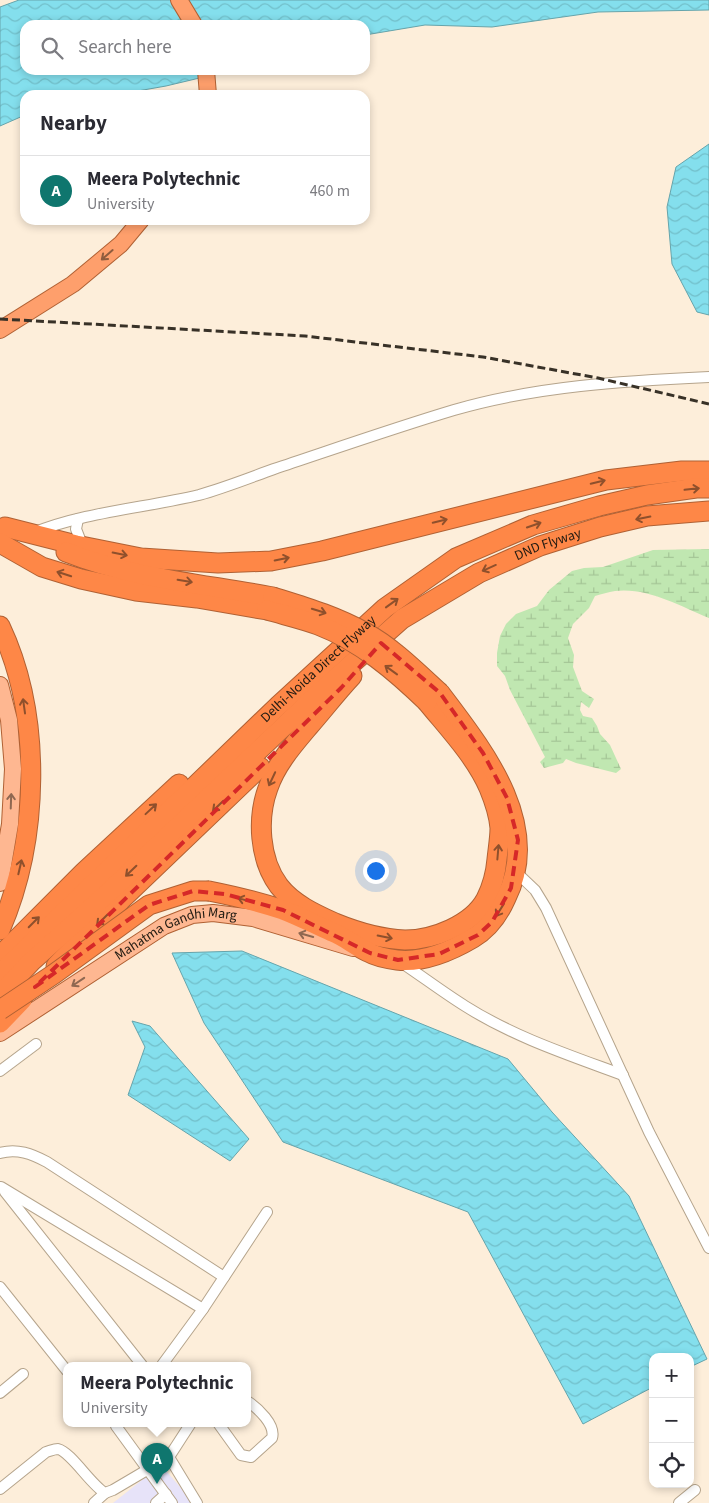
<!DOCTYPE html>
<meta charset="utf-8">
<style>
body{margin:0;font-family:"Source Sans 3",sans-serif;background:#f7f7f7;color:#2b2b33}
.controls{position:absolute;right:15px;bottom:15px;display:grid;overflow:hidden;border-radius:10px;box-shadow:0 2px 8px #0003}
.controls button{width:45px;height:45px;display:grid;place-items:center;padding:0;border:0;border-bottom:1px solid #e1e1e2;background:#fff;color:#2b2b33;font:25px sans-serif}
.you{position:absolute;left:375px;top:870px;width:18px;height:18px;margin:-12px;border:4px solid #fff;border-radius:50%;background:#1a73e8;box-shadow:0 0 0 8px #1a73e833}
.badge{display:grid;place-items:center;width:32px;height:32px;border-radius:50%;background:#0f766e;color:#fff;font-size:16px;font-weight:700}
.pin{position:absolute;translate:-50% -41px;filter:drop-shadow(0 1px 2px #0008)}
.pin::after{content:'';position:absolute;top:26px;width:18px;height:15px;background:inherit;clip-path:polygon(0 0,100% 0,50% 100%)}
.popup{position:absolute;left:63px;top:1362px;width:188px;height:65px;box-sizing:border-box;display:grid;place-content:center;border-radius:10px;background:#fff;filter:drop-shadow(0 1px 4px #0005);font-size:16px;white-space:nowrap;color:#7c7c81}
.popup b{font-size:19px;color:#2b2b33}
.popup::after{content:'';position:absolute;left:50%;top:100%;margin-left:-10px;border:10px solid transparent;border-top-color:#fff}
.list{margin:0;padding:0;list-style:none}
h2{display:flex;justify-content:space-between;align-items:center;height:65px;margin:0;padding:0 20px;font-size:21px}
h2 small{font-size:16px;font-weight:400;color:#7c7c81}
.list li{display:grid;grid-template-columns:32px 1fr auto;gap:15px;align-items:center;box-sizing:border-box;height:70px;padding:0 20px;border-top:1px solid #e1e1e2}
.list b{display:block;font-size:19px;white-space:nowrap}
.list p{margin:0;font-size:16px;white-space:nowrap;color:#7c7c81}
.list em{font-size:16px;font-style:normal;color:#7c7c81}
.icon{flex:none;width:28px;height:28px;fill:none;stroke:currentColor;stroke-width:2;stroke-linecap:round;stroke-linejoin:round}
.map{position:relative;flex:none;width:709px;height:1503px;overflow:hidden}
.search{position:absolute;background:#fff;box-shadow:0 2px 8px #0003;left:20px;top:20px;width:350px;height:55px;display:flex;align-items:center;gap:12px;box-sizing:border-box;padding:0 18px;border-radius:15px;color:#7c7c81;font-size:19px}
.panel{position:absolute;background:#fff;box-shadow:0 2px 8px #0003;left:20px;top:90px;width:350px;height:135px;border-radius:15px}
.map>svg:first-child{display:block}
.education{fill:#e7e3f9}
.wetland{fill:url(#wetland-marsh)}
.water{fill:url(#water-waves);stroke:#66a4ab}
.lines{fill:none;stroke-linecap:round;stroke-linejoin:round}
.minor-casing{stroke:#b5a48c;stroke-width:12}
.primary-casing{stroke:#b06134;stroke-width:18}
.trunk-casing{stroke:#b06134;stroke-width:18}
.motorway-casing{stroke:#b06134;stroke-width:21}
.minor{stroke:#fff;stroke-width:10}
.primary{stroke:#feb791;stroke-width:16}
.trunk{stroke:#fe9f6c;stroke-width:16}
.motorway{stroke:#fe8747;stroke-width:19}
.rail{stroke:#383127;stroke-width:3;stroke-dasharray:8 4;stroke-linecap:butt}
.motorway-bridge-casing{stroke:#b06134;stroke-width:21;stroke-linecap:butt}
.motorway-bridge{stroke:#fe8747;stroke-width:19}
.oneway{stroke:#8f5c3e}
.oneway2{stroke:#8f502c}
.oneway3{stroke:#8f6851}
.marked{fill:none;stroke:#d62828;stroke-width:4;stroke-dasharray:10 6;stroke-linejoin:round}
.labels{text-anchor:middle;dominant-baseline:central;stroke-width:5;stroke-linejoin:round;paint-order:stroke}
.street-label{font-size:14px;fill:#201a11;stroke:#fff}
</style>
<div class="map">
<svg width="709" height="1503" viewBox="0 0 709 1503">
<defs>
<pattern id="wetland-marsh" width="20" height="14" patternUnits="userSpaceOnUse" patternTransform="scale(1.25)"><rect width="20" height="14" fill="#c0e7b1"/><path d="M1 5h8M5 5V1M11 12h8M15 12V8" fill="none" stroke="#a5c697"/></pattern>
<pattern id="water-waves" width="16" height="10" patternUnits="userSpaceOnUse" patternTransform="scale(1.25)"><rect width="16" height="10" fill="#84dfed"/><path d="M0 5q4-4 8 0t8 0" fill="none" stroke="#72bfca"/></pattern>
</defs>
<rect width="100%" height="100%" fill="#fdeeda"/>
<!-- education -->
<path class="education" d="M161 1465 194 1503H113Z"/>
<!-- wetland -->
<path class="wetland" d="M709 549V618C680 606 647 587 615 591 608 592 602 594 595 596L589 608 573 624 568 638 574 655 573 667 582 691 594 699 589 708 581 702 580 710 583 716 592 718 597 726 600 734 610 745 621 769 616 773 576 763 566 759 563 763 544 768 540 762 545 757 510 690 505 676 497 666V653L500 636 506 624 516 614 537 606 549 590 572 571 584 568 603 567 653 550Z"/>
<!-- water -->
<g class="water">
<path d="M19 0H709V10L598 12 492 27 425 25 365 35V25H25V70H233L166 86 115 95H25V115L0 126V7Z"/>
<path d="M709 144V315L697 312 672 264 667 207 676 167Z"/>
<path d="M242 951 508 1059 552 1112 629 1196 707 1359 690 1367V1357H653V1387L583 1424 468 1212 283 1142 204 1023 172 953Z"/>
<path d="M132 1021 150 1026 249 1139 230 1161 128 1095 145 1047Z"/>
</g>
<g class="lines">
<defs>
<g id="minor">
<path d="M78 519 76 529 83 547"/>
<path d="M33 533C85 512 144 508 199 495 224 488 249 478 274 469 334 449 394 428 454 410 537 386 623 381 709 377"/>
<path d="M515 871 535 890 546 908 649 1132 709 1248"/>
<path d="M402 963C423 977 444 993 465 1006 514 1037 569 1055 623 1075"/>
<path d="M0 1071 36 1044"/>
<path d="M0 1153C17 1148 32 1154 47 1162L224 1277"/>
<path d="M1 1187 203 1309"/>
<path d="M5 1192 142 1365"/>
<path d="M0 1287 67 1371"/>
<path d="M162 1365 203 1309 267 1212"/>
<path d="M0 1393 23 1374"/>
<path d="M218 1423 241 1455 251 1457 272 1438C276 1425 258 1408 247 1401"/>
<path d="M116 1426 172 1503"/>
<path d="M169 1457 197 1503"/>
<path d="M0 1489 46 1452C50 1451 54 1449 58 1449 71 1452 91 1485 105 1493L113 1490 169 1457 191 1423"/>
<path d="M94 1503 105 1493"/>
<path d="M156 1503 166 1494"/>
<path d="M679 1503 695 1490"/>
</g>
<g id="primary">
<path d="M0 685 9 720 13 769 10 824 0 883"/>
<path id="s1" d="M0 1033 164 926 192 915 213 913 253 918 353 948"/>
</g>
<g id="trunk">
<path d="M179 0 194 25"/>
<path d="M206 70 208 95"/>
<path d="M0 330 73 284 121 244 141 220"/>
</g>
<g id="motorway">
<path d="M5 527 76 545 141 558 218 563 271 561 322 551 606 480 682 471H709"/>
<path d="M0 543 42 567 81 579 136 591 197 598 267 610"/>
<path d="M66 552C131 578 204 584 273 597"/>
<path d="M0 626C43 717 39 840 0 930"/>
<path d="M352 676C337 692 324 709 310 725 294 744 276 764 268 788 257 818 259 859 279 886 293 904 315 914 335 923 357 932 381 939 405 940 433 940 472 925 486 899 492 887 496 871 497 859 498 849 500 838 500 828 499 816 494 800 489 788 475 756 449 729 427 702"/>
<path d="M209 891C234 896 259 902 283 910 299 916 316 925 332 932 345 937 355 946 368 952 375 956 389 959 397 960 423 963 451 951 473 938 488 929 499 914 506 898 543 824 483 750 440 693"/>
<path d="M4 952 84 872 179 784"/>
<path d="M56 966 121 900 260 767"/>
<path id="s2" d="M0 974 278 706 385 608 456 558 533 525 599 506 647 495 696 488H709"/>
<path id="s3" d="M0 995 31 962 109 892 320 692 402 619 479 573 540 546 600 527 647 516 709 511"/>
<path d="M0 1023 22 1000"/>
</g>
</defs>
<!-- minor casing -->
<use href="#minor" class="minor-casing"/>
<!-- primary casing -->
<use href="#primary" class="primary-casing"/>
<!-- trunk casing -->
<use href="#trunk" class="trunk-casing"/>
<!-- motorway casing -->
<use href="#motorway" class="motorway-casing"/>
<!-- minor -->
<use href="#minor" class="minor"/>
<!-- primary -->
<use href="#primary" class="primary"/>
<!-- trunk -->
<use href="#trunk" class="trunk"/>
<!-- motorway -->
<use href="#motorway" class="motorway"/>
<!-- rail -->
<path class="rail" d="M0 319 305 336 483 357 598 378 709 404"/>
<defs>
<g id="motorway-bridge">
<path d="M273 597C305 607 336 616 366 633 392 647 418 673 440 693"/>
<path d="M267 610C284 615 302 619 318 625 360 641 396 672 427 702"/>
<path d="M0 1010 54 974 149 905 193 891H209"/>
</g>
</defs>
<!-- motorway-bridge casing -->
<use href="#motorway-bridge" class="motorway-bridge-casing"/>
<!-- motorway-bridge -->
<use href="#motorway-bridge" class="motorway-bridge"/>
</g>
<!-- one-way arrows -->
<defs><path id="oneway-shaft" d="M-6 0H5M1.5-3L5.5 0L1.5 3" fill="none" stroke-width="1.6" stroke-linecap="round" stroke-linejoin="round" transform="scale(1.25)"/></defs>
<use class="oneway" href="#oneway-shaft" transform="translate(107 255) rotate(139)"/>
<g class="oneway2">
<use href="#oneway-shaft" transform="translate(598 482) rotate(-14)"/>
<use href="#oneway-shaft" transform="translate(692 489) rotate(-6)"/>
<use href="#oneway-shaft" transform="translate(643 518) rotate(169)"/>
<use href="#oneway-shaft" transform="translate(440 521) rotate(-14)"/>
<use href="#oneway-shaft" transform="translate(534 525) rotate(-19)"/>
<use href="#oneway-shaft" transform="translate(120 554) rotate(11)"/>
<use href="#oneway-shaft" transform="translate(282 559) rotate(-12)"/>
<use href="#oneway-shaft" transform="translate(489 568) rotate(156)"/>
<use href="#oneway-shaft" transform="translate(64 574) rotate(-162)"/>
<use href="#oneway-shaft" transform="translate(185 581) rotate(9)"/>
<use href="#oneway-shaft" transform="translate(392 603) rotate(-36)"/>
<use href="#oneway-shaft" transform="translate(319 611) rotate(17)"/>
<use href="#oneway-shaft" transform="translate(391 670) rotate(-144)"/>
<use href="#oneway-shaft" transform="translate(24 706) rotate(-98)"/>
<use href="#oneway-shaft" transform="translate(272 779) rotate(115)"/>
<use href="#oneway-shaft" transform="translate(218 806) rotate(136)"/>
<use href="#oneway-shaft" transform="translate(151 809) rotate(-43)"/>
<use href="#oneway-shaft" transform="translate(498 852) rotate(-85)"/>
<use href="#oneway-shaft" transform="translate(20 867) rotate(-77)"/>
<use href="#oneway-shaft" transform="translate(131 871) rotate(136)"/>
<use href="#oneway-shaft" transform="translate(245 900) rotate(-165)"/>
<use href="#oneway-shaft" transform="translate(500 910) rotate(122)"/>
<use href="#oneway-shaft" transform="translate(102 920) rotate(135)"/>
<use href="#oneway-shaft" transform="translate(34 922) rotate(-45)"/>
<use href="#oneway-shaft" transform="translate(385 937) rotate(11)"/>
</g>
<g class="oneway3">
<use href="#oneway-shaft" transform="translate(11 801) rotate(-88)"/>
<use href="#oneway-shaft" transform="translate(306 935) rotate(-164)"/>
<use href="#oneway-shaft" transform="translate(78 982) rotate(146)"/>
</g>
<!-- marked area -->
<path class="marked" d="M381 643 440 693 483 753 507 798 518 840 511 888 492 922 478 935 439 954 398 960 370 953 283 910 225 894 193 891 149 905 35 987 341 688Z"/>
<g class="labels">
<!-- street labels -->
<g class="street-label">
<text stroke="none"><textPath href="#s3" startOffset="715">DND Flyway</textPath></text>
<text stroke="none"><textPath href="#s2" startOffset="441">Delhi-Noida Direct Flyway</textPath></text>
<text stroke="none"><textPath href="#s1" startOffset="205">Mahatma Gandhi Marg</textPath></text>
</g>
</g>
</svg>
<div class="controls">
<button>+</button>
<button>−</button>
<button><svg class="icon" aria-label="locate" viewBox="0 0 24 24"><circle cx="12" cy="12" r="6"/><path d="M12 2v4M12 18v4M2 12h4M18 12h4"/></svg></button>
</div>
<div class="you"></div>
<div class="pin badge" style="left:157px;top:1484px">A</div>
<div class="popup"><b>Meera Polytechnic</b>University</div>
<div class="search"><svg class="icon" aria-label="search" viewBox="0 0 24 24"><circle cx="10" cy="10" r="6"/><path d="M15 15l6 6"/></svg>Search here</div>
<section class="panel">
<h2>Nearby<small></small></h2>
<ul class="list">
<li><span class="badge">A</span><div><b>Meera Polytechnic</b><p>University</p></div><em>460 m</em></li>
</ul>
</section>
</div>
